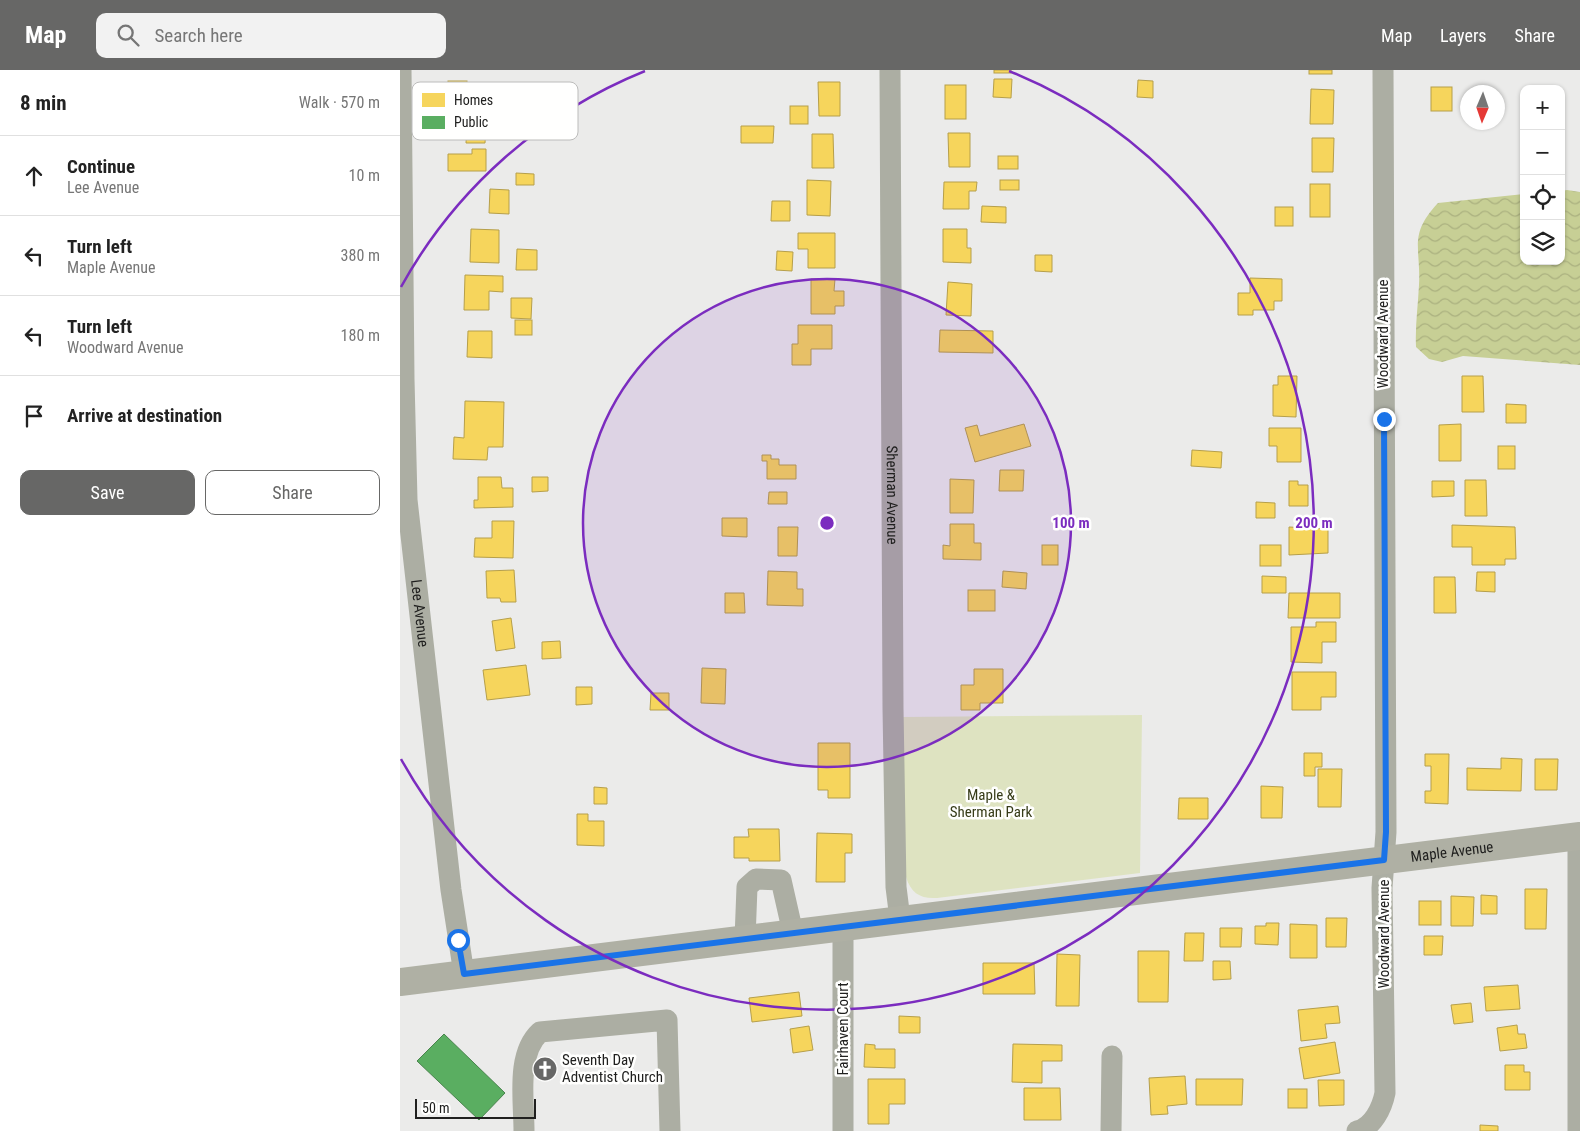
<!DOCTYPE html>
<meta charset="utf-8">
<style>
body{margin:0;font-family:"Roboto Condensed",sans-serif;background:#f2f2f2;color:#222}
.controls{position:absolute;right:15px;top:15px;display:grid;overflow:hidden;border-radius:10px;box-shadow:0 1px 4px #0004}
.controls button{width:45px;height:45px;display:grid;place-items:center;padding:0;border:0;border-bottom:1px solid #e0e0e0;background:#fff;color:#222;font:25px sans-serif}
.compass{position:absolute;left:1060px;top:15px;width:45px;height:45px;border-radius:50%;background:#fff;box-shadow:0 1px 4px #0004;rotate:182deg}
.scale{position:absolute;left:15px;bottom:12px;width:121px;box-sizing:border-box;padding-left:5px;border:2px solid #20201f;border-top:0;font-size:14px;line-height:18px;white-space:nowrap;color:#20201f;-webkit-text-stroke:4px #fffffe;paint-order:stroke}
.stop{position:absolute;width:15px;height:15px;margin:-11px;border:4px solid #1a73e8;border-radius:50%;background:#fff}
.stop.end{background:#1a73e8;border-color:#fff;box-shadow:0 1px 5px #0008}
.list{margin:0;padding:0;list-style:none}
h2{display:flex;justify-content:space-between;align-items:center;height:65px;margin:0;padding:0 20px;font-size:21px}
h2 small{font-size:16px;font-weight:400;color:#767676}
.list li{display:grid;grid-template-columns:32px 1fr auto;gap:15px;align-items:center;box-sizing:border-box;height:80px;padding:0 20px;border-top:1px solid #e0e0e0}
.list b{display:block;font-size:19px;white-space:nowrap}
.list p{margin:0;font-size:16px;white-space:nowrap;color:#767676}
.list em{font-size:16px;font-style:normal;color:#767676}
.actions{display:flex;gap:10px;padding:15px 20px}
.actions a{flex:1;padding:11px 0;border:1px solid #676766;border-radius:10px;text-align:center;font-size:18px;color:#676766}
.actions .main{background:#676766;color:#fff}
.icon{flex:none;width:28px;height:28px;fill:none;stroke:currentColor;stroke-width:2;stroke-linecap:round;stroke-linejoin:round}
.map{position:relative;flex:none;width:1180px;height:1061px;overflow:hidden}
header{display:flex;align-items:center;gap:30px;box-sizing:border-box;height:70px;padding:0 25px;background:#676766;color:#fff}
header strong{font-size:24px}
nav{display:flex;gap:28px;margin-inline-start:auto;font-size:18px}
.search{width:350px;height:45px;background:#f2f2f2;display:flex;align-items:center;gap:12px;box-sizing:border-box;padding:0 18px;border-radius:10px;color:#767676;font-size:19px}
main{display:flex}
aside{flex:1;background:#fff}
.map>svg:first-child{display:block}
.park{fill:#dee3c1}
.water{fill:url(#water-waves)}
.homes{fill:#f6d55c;stroke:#b69f4a}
.public{fill:#5aae61;stroke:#49834d}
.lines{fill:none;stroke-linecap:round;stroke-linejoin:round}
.minor{stroke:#acaea3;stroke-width:21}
.major{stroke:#afb0a4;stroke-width:28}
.route{stroke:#1a73e8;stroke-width:6}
.ring{fill:none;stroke:#7b2cbf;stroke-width:2.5}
.labels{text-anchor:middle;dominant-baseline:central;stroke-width:5;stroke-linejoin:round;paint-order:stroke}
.street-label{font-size:15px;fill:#20201f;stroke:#fffffe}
.park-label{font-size:15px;fill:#373c19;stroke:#fffffe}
.poi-label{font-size:15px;fill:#20201f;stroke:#fffffe;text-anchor:start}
.key{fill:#fffffe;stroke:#bcbcbb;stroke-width:1}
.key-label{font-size:14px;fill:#20201f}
.centre{fill:#7b2cbf;stroke:#fffffe;stroke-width:2.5}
.ring-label{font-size:15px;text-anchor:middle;font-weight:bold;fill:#7b2cbf;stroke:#fffffe;stroke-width:5;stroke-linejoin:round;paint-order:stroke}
</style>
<header>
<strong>Map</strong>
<div class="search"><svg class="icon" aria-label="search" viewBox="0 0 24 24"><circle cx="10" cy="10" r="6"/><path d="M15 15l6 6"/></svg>Search here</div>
<nav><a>Map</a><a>Layers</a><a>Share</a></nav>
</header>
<main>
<aside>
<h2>8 min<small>Walk · 570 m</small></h2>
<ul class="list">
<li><svg class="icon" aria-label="ahead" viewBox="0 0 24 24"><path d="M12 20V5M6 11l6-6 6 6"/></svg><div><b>Continue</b><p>Lee Avenue</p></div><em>10 m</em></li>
<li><svg class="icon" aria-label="left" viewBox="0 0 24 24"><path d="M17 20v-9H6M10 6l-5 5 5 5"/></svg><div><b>Turn left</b><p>Maple Avenue</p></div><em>380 m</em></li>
<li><svg class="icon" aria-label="left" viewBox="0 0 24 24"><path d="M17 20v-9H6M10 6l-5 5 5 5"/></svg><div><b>Turn left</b><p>Woodward Avenue</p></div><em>180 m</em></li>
<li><svg class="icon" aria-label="arrive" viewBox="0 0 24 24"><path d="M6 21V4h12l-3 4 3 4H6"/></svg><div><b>Arrive at destination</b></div></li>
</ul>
<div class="actions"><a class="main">Save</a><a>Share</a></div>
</aside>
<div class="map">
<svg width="1180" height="1061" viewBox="0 0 1180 1061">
<defs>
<pattern id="water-waves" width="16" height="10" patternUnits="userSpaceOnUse" patternTransform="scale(1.25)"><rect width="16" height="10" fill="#c7cf95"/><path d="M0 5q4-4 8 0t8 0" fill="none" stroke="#abb180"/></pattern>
</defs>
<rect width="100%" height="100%" fill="#ebebea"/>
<!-- park -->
<path class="park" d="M742 645 740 803 537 828C520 829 511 823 506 807L502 647Z"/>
<!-- water -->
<path class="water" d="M1167 120 1180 122V295L1063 286 1042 292 1029 289 1016 277C1015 256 1018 236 1019 215 1021 177 1008 165 1038 133L1124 124V191H1161V121Z"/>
<!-- homes -->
<g class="homes">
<rect x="594" y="0" width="17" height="3"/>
<rect x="909" y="0" width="23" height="4"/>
<path d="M594 9H612L611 28 593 27Z"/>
<path d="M738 10 753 11V28L737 27Z"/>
<rect x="48" y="11" width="19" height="24"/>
<path d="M418 12H440V46H419Z"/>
<rect x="545" y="15" width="21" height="34"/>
<rect x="1031" y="17" width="21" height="24"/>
<path d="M911 19 934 20 933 54H910Z"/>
<rect x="390" y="36" width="18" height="18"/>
<path d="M67 54H86L85 73H66Z"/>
<path d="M341 56H374L373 73H341Z"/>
<path d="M548 63H570V97H549Z"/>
<path d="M412 64H433L434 98H412Z"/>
<path d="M912 68H934L933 102H912Z"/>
<path d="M72 79H86V101H48V84H72Z"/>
<rect x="598" y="86" width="20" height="13"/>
<path d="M116 103 134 104V115H116Z"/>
<path d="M407 110 431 111 430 146 407 145Z"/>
<rect x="600" y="110" width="19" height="10"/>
<path d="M544 112H577L576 121H569V139H543Z"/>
<rect x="910" y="114" width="20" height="33"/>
<path d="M90 119 109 120V144L89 143Z"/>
<path d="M372 131H390V151H371Z"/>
<path d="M582 136 606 137V153L581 152Z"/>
<rect x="875" y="137" width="18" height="19"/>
<path d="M71 159 99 160V193L70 192Z"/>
<path d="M543 159H567V178H571V193L543 192Z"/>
<path d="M398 163H435V198H408V179H398Z"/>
<path d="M117 179 137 180V200H116Z"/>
<path d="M377 181 393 182 392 201 376 200Z"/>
<path d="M635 185H652V202L635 201Z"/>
<path d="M65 205 103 206V222L89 221V240H64Z"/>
<path d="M850 208 882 209V231H874V240H853V245H838V223H850Z"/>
<path d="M411 209H435L434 221H444V236H435V244H411Z"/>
<path d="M548 212 572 214 571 246 546 245Z"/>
<path d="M111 228H132L131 249 111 248Z"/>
<rect x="115" y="250" width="17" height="15"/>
<path d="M398 255H432V279H411V295H392V274H398Z"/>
<path d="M540 260 593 261V283L539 282Z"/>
<path d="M68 261H92V288L67 287Z"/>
<path d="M878 306H897L896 347 873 346V315H878Z"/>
<path d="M1062 306H1083L1084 342H1062Z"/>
<path d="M65 331 104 332 103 377H88L87 390 53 389 54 367 64 368Z"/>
<path d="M1106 334 1126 335V353H1106Z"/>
<path d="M624 354 631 376 575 392 565 358 577 355 580 366Z"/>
<path d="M1061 354V391H1039V355Z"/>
<path d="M869 358H901V392H877V376H869Z"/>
<rect x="1098" y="376" width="17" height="23"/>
<path d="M792 380 822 382 821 398 791 396Z"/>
<path d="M362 385H371V389H379V395H396V409H367V391H362Z"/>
<path d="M600 400H624L623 421H599Z"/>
<path d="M78 407H101L102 418H113V437L74 438V430H78Z"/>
<path d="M132 407H148V421L132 422Z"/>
<path d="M550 409 574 410 573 443H550Z"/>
<path d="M1065 410H1086L1087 446H1065Z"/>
<path d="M889 411H898V415H908V436H889Z"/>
<path d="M1032 411H1054V426L1032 427Z"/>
<path d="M369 422H387V434H368Z"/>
<path d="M856 432 875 433V448H856Z"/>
<path d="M322 448H347V467L322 466Z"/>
<path d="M92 451H114L113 488 74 487 75 468H92Z"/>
<path d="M550 454H574V473H581V490L543 489V475L550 476Z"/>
<path d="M1052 455 1115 457 1116 489H1105V495H1072V477H1052Z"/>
<path d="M378 457H398L397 486H378Z"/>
<path d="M889 457 928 459V483L889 485Z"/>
<rect x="642" y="475" width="16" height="20"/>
<rect x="860" y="475" width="21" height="21"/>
<path d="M114 500 116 532H101L100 528H87L86 501Z"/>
<path d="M368 501 397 502V519H403V536L367 535Z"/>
<path d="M603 501 627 503 626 519 602 517Z"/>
<path d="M1077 502H1095V522L1076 521Z"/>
<path d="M862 506 886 507V523H862Z"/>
<path d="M1034 507H1055L1056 543H1034Z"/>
<rect x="568" y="520" width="27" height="21"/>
<path d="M325 523H344L345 543H325Z"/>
<path d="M889 523H940V548H888Z"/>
<path d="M111 548 115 578 96 581 92 551Z"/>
<path d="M916 552H936V572H922V593L891 592V557H916Z"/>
<path d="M160 571 161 588 142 589V572Z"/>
<path d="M126 595 130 625 87 630 83 600Z"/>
<path d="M302 598 326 599 325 634 301 633Z"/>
<path d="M574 599H603V633H580V640H561V615H574Z"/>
<path d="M892 602H936V627H921V640H892Z"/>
<path d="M176 617H192V634L176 635Z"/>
<path d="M251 623H269V640H250Z"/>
<path d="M418 673H450V728H428V720H418Z"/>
<path d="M904 683H922V697H915V706H904Z"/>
<path d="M1025 684H1049L1048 734 1025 733V721H1031V696H1025Z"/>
<path d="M1101 688 1122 689 1121 721 1067 720V698L1101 699Z"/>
<path d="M1135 689H1158L1157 720H1135Z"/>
<path d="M918 699H942L941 737H918Z"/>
<path d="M861 716 883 717 882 748H861Z"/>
<path d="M194 717 207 718V734H194Z"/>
<path d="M779 728H808V749H778Z"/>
<path d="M177 744H188V751H204V776L177 775Z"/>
<path d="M348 759H379L380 791H349V788H334V767H349Z"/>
<path d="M417 763 452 764V783H445V812H416Z"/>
<path d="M1125 819H1147L1146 859H1125Z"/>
<path d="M1081 825 1097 826V844H1081Z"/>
<path d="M1051 826 1074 827 1073 856H1051Z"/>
<rect x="1019" y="831" width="22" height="24"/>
<path d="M926 848H947L946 877H926Z"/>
<path d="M866 853H879L878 875 855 874V856H866Z"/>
<path d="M890 854 917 855V888H890Z"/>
<path d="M820 858H842L841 877H820Z"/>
<path d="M785 863H804L803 891H784Z"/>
<path d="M1024 866H1043L1042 885H1024Z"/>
<path d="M738 881H769L768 932H738Z"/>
<path d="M657 884 680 885 679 936H656Z"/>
<path d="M813 891H830L831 909 813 910Z"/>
<path d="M583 893H634L635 924H583Z"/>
<path d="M1118 915 1120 939 1086 941 1084 917Z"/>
<path d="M399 922 402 946 352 952 349 928Z"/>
<path d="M1071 933 1073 952 1054 954 1051 935Z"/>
<path d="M938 936 940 953 925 954 927 968 901 971 898 940Z"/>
<path d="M499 946 520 947V963H499Z"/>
<path d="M1117 955 1118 964H1125L1127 978 1100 981 1097 958Z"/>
<path d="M409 956 413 980 393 983 390 959Z"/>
<path d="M935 972 940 1003 904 1009 899 978Z"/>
<path d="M465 974 475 975V979H495V998L464 997Z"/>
<path d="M613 974 662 975V991H642V1013L612 1012Z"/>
<path d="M1105 995H1124V1002H1130V1020H1105Z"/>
<path d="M785 1006 787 1034 767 1036 768 1044 751 1045 749 1008Z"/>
<path d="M468 1009H505V1034H489V1054H468Z"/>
<path d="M796 1009H843L842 1035H796Z"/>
<path d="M918 1010H944V1035L919 1036Z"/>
<path d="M624 1018H660L661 1050H624Z"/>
<rect x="888" y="1019" width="19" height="19"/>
<path d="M1080 1055 1098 1056V1061H1080Z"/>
</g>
<!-- public -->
<path class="public" d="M44 964 105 1023 79 1050 17 991Z"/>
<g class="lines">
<!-- minor -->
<g class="minor">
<path id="s1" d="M1 0 4 309 7 430 51 820 64 904"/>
<path id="s2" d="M490 0 493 638 496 817 500 849"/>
<path d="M1178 766V1061"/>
<path d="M443 857V1061"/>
<path d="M345 869 347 817 356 809 381 810 393 863"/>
<path d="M124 1061C124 1030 116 984 140 962L267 950 270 1061"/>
<path d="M711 1061 712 986"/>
<path d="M957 1061C973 1057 982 1038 985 1023L982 818 986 762 983 0"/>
</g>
<!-- major -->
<path class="major" id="s3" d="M0 912 1180 766"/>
</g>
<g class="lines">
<!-- route -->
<path class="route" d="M58 870 64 904 984 790 986 762 984 349"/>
</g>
<!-- distance rings -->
<circle cx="427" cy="453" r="244" fill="#7b2cbf" fill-opacity=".12"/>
<g class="ring">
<circle cx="427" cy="453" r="244"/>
<path d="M1 217A487 487 0 0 1 245 1M609 1A487 487 0 1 1 1 689"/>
</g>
<!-- icons -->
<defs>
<symbol id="church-disc" viewBox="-11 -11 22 22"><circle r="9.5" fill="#676766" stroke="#fffffe"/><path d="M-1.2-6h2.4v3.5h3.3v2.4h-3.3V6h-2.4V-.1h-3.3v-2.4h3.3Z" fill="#fff"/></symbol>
</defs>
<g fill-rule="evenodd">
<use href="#church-disc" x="131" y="985" width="28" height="28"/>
</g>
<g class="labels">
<!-- street labels -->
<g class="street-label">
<text transform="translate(983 264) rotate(-90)">Woodward Avenue</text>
<text stroke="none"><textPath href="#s2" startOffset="425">Sherman Avenue</textPath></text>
<text stroke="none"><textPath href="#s1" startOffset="544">Lee Avenue</textPath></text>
<text stroke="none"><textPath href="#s3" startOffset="1060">Maple Avenue</textPath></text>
<text transform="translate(984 864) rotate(-90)">Woodward Avenue</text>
<text transform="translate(443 959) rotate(-90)">Fairhaven Court</text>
</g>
<!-- park labels -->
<g class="park-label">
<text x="591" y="725">Maple &amp;<tspan x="591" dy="17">Sherman Park</tspan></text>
</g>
<!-- poi labels -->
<g class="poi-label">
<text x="162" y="990">Seventh Day<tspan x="162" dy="17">Adventist Church</tspan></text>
</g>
</g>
<!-- legend -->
<rect x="12" y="12" width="166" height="58" rx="8" class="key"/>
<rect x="22" y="23" width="23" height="14" fill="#f6d55c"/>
<rect x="22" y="46" width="23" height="13" fill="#5aae61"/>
<g class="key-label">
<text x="54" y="35">Homes</text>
<text x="54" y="57">Public</text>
</g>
<circle cx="427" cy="453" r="8" class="centre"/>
<g class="ring-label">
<text x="671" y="458">100 m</text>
<text x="914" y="458">200 m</text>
</g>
</svg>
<div class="controls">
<button>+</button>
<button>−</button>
<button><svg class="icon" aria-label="locate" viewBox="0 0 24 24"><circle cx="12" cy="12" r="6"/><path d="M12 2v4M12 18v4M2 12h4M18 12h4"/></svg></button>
<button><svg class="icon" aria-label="layers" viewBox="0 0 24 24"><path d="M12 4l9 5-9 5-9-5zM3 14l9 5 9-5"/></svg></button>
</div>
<svg class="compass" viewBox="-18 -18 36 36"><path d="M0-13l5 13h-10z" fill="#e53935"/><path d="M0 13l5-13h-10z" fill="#767676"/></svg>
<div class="scale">50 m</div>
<div class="stop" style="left:58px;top:870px"></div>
<div class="stop end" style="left:984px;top:349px"></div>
</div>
</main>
